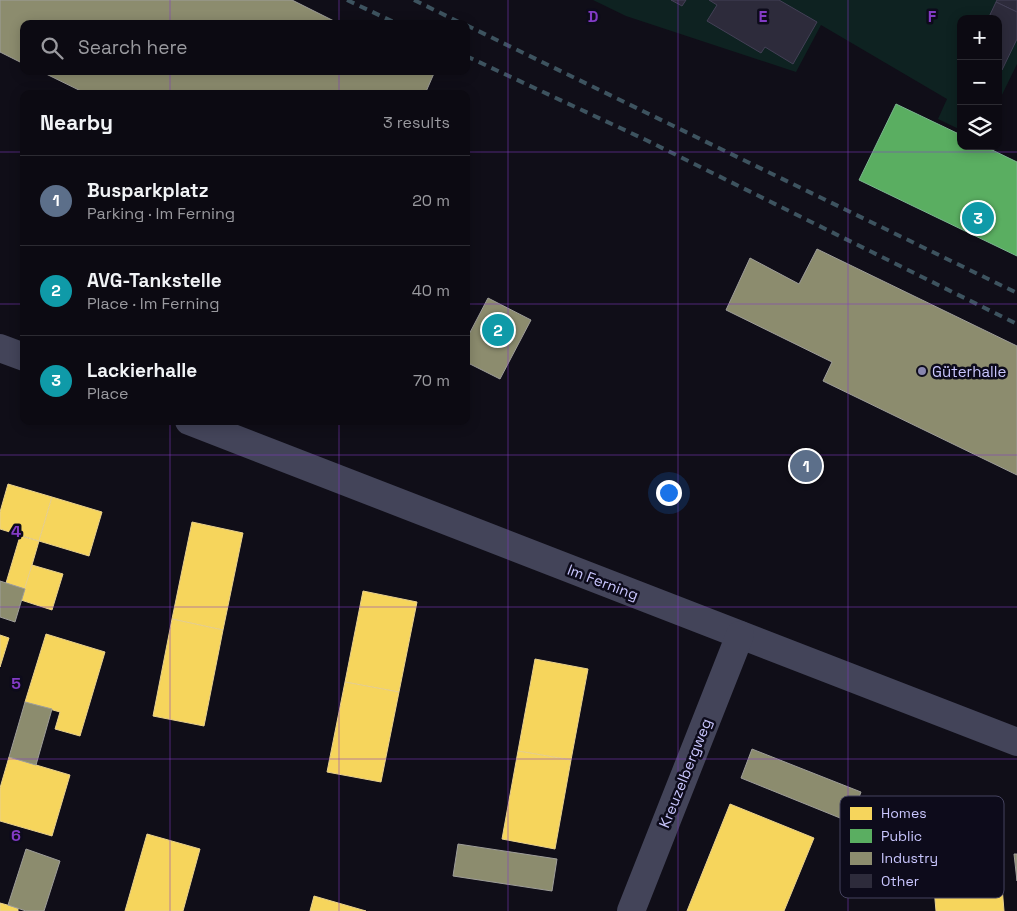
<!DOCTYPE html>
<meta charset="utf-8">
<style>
body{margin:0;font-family:"Space Grotesk",sans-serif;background:#15131b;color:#f1f3f6}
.controls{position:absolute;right:15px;top:15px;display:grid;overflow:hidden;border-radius:10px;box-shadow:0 2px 12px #0003}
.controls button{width:45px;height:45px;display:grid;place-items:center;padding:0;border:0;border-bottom:1px solid #2c2b32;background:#0c0a12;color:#f1f3f6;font:25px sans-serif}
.you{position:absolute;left:668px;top:492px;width:18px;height:18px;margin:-12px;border:4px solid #fff;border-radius:50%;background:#1a73e8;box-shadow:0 0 0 8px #1a73e833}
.badge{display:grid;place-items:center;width:32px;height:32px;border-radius:50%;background:#ea580c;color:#fff;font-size:16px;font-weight:700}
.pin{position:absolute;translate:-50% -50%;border:2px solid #fff;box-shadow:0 1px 5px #0006}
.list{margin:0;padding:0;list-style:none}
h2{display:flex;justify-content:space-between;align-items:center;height:65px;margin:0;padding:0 20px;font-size:21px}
h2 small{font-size:16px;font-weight:400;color:#9a9a9f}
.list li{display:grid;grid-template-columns:32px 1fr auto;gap:15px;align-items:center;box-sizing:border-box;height:90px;padding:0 20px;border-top:1px solid #2c2b32}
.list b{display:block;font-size:19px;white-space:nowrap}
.list p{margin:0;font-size:16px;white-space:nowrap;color:#9a9a9f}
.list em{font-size:16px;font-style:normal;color:#9a9a9f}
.icon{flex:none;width:28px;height:28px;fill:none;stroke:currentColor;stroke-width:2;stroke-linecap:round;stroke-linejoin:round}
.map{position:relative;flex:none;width:1017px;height:911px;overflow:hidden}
.search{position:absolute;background:#0c0a12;box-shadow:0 2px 12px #0003;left:20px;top:20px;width:450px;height:55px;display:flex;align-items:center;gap:12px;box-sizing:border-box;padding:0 18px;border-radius:10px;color:#9a9a9f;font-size:19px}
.panel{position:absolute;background:#0c0a12;box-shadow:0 2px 12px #0003;left:20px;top:90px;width:450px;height:335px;border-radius:10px}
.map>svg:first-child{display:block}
.green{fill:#0e2221}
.homes{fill:#f6d55c;stroke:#e8d08d}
.public{fill:#5aae61;stroke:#7bb590}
.industry{fill:#8c8c6e;stroke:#9e9d99}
.building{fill:#2d2b3b;stroke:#434056}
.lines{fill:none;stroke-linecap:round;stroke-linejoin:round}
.minor{stroke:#434459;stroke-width:28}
.rail{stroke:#3d535f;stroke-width:4;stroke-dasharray:8 6;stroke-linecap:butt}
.grid{fill:none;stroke:#833bc5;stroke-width:1;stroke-opacity:0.55}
.poi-dot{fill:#8886ae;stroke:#0d0b1b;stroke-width:2}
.labels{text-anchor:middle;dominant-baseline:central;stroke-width:5;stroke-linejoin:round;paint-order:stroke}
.poi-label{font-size:15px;fill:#c9c6fe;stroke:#0d0b1b;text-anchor:start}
.street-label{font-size:15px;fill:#c9c6fe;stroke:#0d0b1b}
.key{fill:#0d0b1b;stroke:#45435f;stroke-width:1}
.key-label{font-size:14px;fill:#c9c6fe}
.grid-label{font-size:16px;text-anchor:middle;font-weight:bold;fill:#833bc5;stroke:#0d0b1b;stroke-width:5;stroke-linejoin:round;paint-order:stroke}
</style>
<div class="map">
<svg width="1017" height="911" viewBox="0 0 1017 911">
<rect width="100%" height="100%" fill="#100e18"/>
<!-- green -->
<path class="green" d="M593 0H1017V64L998 103V19H961V130L938 119 947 99 821 25 796 72 626 16Z"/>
<!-- homes -->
<g class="homes">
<path d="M8 484 52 497 39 541 0 529V512Z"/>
<path d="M52 497 102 512 89 556 39 541Z"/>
<path d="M192 522 243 533 223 630 172 619Z"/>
<path d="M20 536 39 541 25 589 6 583Z"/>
<path d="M32 565 63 574 52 610 21 600Z"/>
<path d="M363 591 417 602 399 692 345 682Z"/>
<path d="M172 619 223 630 204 726 153 716Z"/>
<path d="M46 634 105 652 80 736 55 729 60 712 25 702Z"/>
<path d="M0 635 9 638 0 667Z"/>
<path d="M535 659 588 669 571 760 518 751Z"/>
<path d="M345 682 399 692 381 782 327 772Z"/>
<path d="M518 751 571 760 555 849 502 839Z"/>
<path d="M9 757 70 775 52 836 0 821V788Z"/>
<path d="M730 804 814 838 784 911H687Z"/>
<path d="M997 825 1004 911H936L929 831Z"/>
<path d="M147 834 200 849 183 911H125Z"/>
<path d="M314 896 366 911H310Z"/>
<path d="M0 903 18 908V911H0Z"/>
</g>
<!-- public -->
<path class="public" d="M896 104 961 135V146H984L1017 162V256L859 180Z"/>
<!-- industry -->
<g class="industry">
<path d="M0 0H292L340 24H24V64L0 52Z"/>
<path d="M40 71H435L425 94H87Z"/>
<path d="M817 249 1017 346V475L823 381 832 362 726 310 750 258 799 284Z"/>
<path d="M488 298 531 320 500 379 466 362V340Z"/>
<path d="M0 581 25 589 15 622 0 617Z"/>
<path d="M25 702 52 709 36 765 9 757Z"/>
<path d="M752 749 861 792 850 822 741 778Z"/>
<path d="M458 844 557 859 552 891 453 876Z"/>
<path d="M26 849 60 861 44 911H26L8 905Z"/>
<path d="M1014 854H1017V881Z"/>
</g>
<!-- building -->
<g class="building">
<path d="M671 0H686L682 6Z"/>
<path d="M709 0H779L817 22 793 64 765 47 761 53 707 21 717 5Z"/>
<path d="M997 0H1017V12L996 2Z"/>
<path d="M996 2 1017 12V39L1002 70 998 69V19H988Z"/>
</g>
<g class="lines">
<!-- minor -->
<g class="minor">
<path d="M0 348 24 357"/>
<path d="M189 421 1017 742"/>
<path d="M631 911 740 635"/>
</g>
<!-- rail -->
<g class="rail">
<path d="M347 0 398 24"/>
<path d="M414 0 463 24"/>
<path d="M466 25 1017 293"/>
<path d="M466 56 646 140 1017 324"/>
</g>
</g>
<!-- grid -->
<path class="grid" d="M170 0V24M339 0V24M508 0V911M678 0V911M848 0V911M170 71V94M339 71V94M0 152H24M466 152H1017M0 304H24M466 304H1017M170 421V911M339 421V911M0 455H1017M0 607H1017M0 759H1017"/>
<!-- markers -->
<circle class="poi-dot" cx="922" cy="371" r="5"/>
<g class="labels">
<!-- poi labels -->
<g class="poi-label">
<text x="932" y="371">Güterhalle</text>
</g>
<!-- street labels -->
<g class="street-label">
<text transform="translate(603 582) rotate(21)">Im Ferning</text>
<text transform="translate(685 773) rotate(-68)">Kreuzelbergweg</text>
</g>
</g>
<!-- legend -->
<rect x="840" y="796" width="164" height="102" rx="8" class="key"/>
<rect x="850" y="807" width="22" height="13" fill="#f6d55c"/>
<rect x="850" y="829" width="22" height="14" fill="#5aae61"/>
<rect x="850" y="852" width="22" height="13" fill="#8c8c6e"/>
<rect x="850" y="874" width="22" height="14" fill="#2d2b3b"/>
<g class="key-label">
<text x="881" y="818">Homes</text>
<text x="881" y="841">Public</text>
<text x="881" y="863">Industry</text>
<text x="881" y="886">Other</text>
</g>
<g class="grid-label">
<text x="593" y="22">D</text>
<text x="763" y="22">E</text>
<text x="932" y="22">F</text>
<text x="16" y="537">4</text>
<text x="16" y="689">5</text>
<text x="16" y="841">6</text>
</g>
</svg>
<div class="controls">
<button>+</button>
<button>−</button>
<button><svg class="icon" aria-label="layers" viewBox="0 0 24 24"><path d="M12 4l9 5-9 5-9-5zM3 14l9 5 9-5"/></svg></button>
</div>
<div class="you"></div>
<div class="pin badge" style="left:806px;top:466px;background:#5c6f8a">1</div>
<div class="pin badge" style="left:498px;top:330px;background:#0f9aa8">2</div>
<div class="pin badge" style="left:978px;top:218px;background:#0f9aa8">3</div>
<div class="search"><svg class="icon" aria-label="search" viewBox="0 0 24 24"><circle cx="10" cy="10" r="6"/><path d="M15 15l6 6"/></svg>Search here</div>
<section class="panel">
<h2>Nearby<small>3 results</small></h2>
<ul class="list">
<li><span class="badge" style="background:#5c6f8a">1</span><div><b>Busparkplatz</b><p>Parking · Im Ferning</p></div><em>20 m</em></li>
<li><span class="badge" style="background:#0f9aa8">2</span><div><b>AVG-Tankstelle</b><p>Place · Im Ferning</p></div><em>40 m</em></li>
<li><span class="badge" style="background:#0f9aa8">3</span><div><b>Lackierhalle</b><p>Place</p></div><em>70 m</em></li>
</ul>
</section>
</div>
